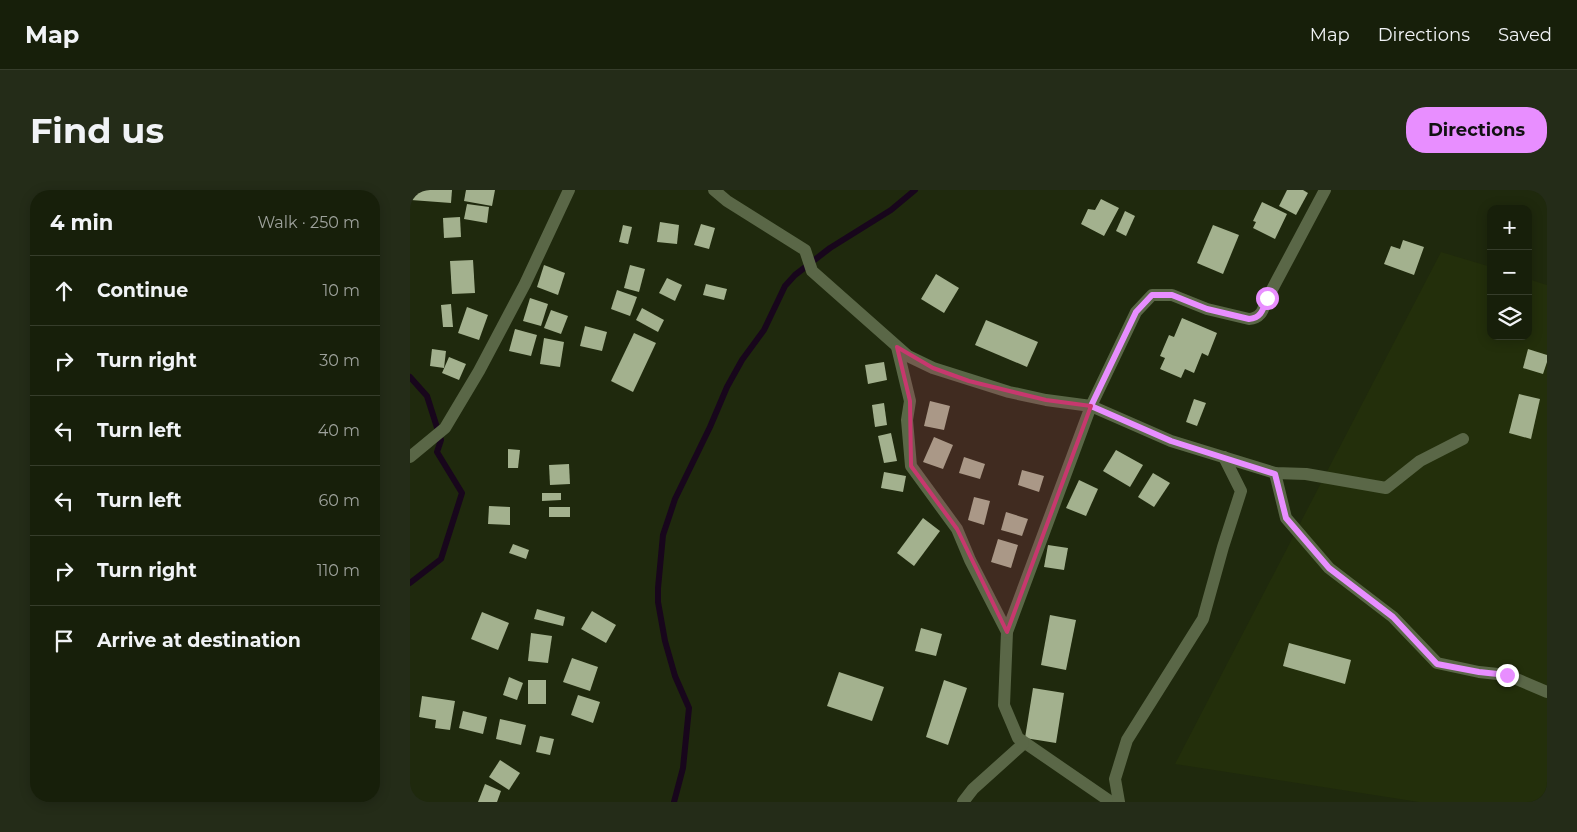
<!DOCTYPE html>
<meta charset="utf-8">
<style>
body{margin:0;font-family:Montserrat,sans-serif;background:#242c18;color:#f1f3f6}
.controls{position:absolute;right:15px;top:15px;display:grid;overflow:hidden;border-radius:10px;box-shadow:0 2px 12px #0003}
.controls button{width:45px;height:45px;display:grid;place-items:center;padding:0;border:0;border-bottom:1px solid #363d2b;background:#171f0a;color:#f1f3f6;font:25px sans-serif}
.stop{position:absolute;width:15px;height:15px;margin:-11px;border:4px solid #e88eff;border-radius:50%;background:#fff}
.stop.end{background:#e88eff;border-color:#fff;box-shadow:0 1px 5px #0008}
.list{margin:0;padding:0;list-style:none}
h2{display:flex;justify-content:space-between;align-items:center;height:65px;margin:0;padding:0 20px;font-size:21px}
h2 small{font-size:16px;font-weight:400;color:#9ea29c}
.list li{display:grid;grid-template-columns:32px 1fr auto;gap:15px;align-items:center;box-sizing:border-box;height:70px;padding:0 20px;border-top:1px solid #363d2b}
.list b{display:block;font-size:19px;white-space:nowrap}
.list em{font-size:16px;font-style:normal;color:#9ea29c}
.icon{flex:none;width:28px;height:28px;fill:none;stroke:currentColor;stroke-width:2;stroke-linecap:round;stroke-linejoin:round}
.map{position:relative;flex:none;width:1137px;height:612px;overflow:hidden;border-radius:20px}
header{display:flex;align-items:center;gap:30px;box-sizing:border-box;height:70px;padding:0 25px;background:#171f0a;border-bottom:1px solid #363d2b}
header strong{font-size:24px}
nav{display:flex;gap:28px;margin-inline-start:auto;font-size:18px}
.intro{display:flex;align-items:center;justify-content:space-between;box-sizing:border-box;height:120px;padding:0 30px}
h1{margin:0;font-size:35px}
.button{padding:12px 22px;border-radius:20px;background:#e88eff;color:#111;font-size:18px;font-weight:700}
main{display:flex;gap:30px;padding:0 30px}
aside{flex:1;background:#171f0a;border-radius:20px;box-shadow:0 2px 12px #0003}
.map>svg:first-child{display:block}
.built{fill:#232f0b}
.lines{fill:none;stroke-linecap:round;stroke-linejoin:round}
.stream{stroke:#18061c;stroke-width:6}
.building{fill:#a3b18e}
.minor{stroke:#5a6747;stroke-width:12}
.route{stroke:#e88eff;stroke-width:6}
.marked{fill:#c7386e;fill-opacity:0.2;stroke:#c7386e;stroke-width:4;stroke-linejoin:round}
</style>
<header>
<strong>Map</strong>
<nav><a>Map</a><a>Directions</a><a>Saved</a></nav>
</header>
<div class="intro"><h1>Find us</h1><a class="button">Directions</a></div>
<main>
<aside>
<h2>4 min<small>Walk · 250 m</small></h2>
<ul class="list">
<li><svg class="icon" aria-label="ahead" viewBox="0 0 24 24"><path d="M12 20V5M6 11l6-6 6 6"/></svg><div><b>Continue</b></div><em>10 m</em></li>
<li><svg class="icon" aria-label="right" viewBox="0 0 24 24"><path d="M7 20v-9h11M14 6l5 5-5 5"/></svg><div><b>Turn right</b></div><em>30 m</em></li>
<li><svg class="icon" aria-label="left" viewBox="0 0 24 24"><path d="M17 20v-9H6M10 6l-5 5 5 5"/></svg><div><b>Turn left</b></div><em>40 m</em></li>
<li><svg class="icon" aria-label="left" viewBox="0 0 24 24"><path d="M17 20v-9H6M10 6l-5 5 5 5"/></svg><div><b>Turn left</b></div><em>60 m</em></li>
<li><svg class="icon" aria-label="right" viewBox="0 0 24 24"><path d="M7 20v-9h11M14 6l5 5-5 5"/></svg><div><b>Turn right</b></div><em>110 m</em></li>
<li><svg class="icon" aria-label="arrive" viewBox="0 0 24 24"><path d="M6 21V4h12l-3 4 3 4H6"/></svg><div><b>Arrive at destination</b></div></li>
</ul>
</aside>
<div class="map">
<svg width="1137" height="612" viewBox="0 0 1137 612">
<rect width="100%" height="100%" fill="#1f290d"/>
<!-- built -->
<path class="built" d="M1031 62 1081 77V146H1118V89L1137 95V612H1009L765 574Z"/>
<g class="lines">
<!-- stream -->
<g class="stream">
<path d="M0 187 17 206 31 250 27 262 52 303 31 369 0 393"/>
<path d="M264 612 273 578 279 518 265 486 255 451 248 412V398L253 345 265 309 300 237 317 197 332 170 354 140 375 96 385 85 420 58 481 20 505 0"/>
</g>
</g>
<!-- building -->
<g class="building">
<path d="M2 0H42L41 13 1 10Z"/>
<path d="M56 0H85L82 16 54 11Z"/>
<path d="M877 0H893L898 3 886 25 869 16Z"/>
<path d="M691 9 709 18 694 46 671 34 678 19 685 20Z"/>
<path d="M852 12 877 24 865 49 843 38 846 32 843 31Z"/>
<path d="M57 14 79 17 77 33 54 29Z"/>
<path d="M715 21 725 26 716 46 706 41Z"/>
<path d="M50 27 51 47 34 48 33 28Z"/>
<path d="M250 32 269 35 267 54 247 52Z"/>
<path d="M291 34 305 38 299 59 284 55Z"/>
<path d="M213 35 222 37 218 54 209 52Z"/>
<path d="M803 35 829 45 813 84 787 73Z"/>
<path d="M993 50 1014 57 1004 85 974 74 981 56 990 59Z"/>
<path d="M63 70 65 103 42 104 40 71Z"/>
<path d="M134 75 155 83 148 105 127 97Z"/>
<path d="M220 75 235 79 229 102 214 98Z"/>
<path d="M526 84 549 98 534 123 511 109Z"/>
<path d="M257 88 272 95 265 111 249 103Z"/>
<path d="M296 94 317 99 314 110 293 105Z"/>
<path d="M207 100 227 107 220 126 201 119Z"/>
<path d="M120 108 138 114 131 136 113 131Z"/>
<path d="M41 114 43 137H33L31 115Z"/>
<path d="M57 117 78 125 69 150 48 143Z"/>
<path d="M232 118 254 130 248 142 226 130Z"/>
<path d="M141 120 158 126 151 144 134 138Z"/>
<path d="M772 128 807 143 798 166 792 163 784 183 775 179 771 188 750 179 755 168 750 166 759 145 764 147Z"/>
<path d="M576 130 628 152 617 177 565 155Z"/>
<path d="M175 136 197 142 192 161 170 156Z"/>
<path d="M105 139 127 145 121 166 99 161Z"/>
<path d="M224 143 246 153 223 202 201 191Z"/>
<path d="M134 148 154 152 150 177 130 174Z"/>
<path d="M22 159 36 161 34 178 20 176Z"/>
<path d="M1118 159 1137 165V172L1133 184 1113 178Z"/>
<path d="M39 167 56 174 49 190 32 183Z"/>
<path d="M474 172 477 190 458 194 455 175Z"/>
<path d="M1109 204 1130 209 1121 249 1099 243Z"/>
<path d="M784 209 796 213 787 236 776 232Z"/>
<path d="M520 211 540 216 534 240 514 236Z"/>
<path d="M474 213 477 235 465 237 462 215Z"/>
<path d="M481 243 487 271 474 273 468 246Z"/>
<path d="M524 247 543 255 533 279 513 272Z"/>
<path d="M98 259 110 260 108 278H98Z"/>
<path d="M706 260 733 275 720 297 693 281Z"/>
<path d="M554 267 575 274 570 289 549 283Z"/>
<path d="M159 274 160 294 140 295 139 275Z"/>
<path d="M612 280 634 286 629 302 608 295Z"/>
<path d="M474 282 496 286 493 302 471 298Z"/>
<path d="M743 283 760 293 744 317 728 307Z"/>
<path d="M669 290 688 299 676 326 656 318Z"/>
<path d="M132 303H151V310L132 311Z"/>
<path d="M564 307 580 311 574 335 558 330Z"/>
<path d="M79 316 100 317V335L78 334Z"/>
<rect x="139" y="317" width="21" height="10"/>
<path d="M596 322 618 329 612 346 591 340Z"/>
<path d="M513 328 530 341 504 376 487 363Z"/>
<path d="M588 349 608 355 601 378 581 372Z"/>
<path d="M103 354 119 360 116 369 99 363Z"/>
<path d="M638 355 658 358 654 380 634 377Z"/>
<path d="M127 419 155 427 153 436 124 429Z"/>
<path d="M182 421 206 435 196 453 171 439Z"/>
<path d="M72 422 99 433 88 460 61 449Z"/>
<path d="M640 425 666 430 656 480 631 475Z"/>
<path d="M511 438 532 444 526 466 505 461Z"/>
<path d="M121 443 142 446 138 473 118 471Z"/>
<path d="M879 453 941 470 935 494 873 476Z"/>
<path d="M162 468 188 477 180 501 153 492Z"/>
<path d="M429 482 474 497 462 531 417 516Z"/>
<path d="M99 487 113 493 107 510 93 505Z"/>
<rect x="118" y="490" width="18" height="24"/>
<path d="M534 490 557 498 538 555 516 547Z"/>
<path d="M623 498 654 503 646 553 615 548Z"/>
<path d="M168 505 190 512 183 533 161 525Z"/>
<path d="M12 506 45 511 40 540 25 538 26 530 9 527Z"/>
<path d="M53 521 77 527 73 544 49 538Z"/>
<path d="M90 529 116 535 111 555 86 549Z"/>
<path d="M130 546 144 549 140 565 126 562Z"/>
<path d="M90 570 110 583 99 600 79 587Z"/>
<path d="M75 594 91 601 87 612H68Z"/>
</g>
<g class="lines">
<!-- minor -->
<g class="minor">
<path d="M304 0 317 11 395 60 402 81 498 166 523 178 599 202 636 210 681 216 761 251 865 283 896 284 976 298 1010 271 1053 249"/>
<path d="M487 157 500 211 497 230 501 276 547 339 560 370 597 442 594 515 608 548 701 612"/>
<path d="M0 267 35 238 69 181 115 94 159 0"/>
<path d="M865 283 876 328 919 378 983 427 1027 473 1069 482 1097 485 1137 502"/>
<path d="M597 442 681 216 726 122 742 105H762L797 119 839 129C852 128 853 119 857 109L915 0"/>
<path d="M553 612 563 599 613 554"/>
<path d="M709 612 705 589 717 550 793 429 813 357 831 301 814 267"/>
</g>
</g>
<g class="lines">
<!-- route -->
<path class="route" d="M857 108C853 119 852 128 839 129L797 119 762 105H742L726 122 681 216 761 251 865 284 876 328 919 378 983 427 1027 474 1069 482 1097 485"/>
</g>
<!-- marked area -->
<path class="marked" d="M487 157 523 178 559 191 636 210 681 216 597 442 547 339 501 276 500 211Z"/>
</svg>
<div class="controls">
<button>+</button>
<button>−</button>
<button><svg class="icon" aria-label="layers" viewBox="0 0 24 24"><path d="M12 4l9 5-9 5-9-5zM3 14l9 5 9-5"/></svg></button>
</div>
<div class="stop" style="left:857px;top:108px"></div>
<div class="stop end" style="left:1097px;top:485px"></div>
</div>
</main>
